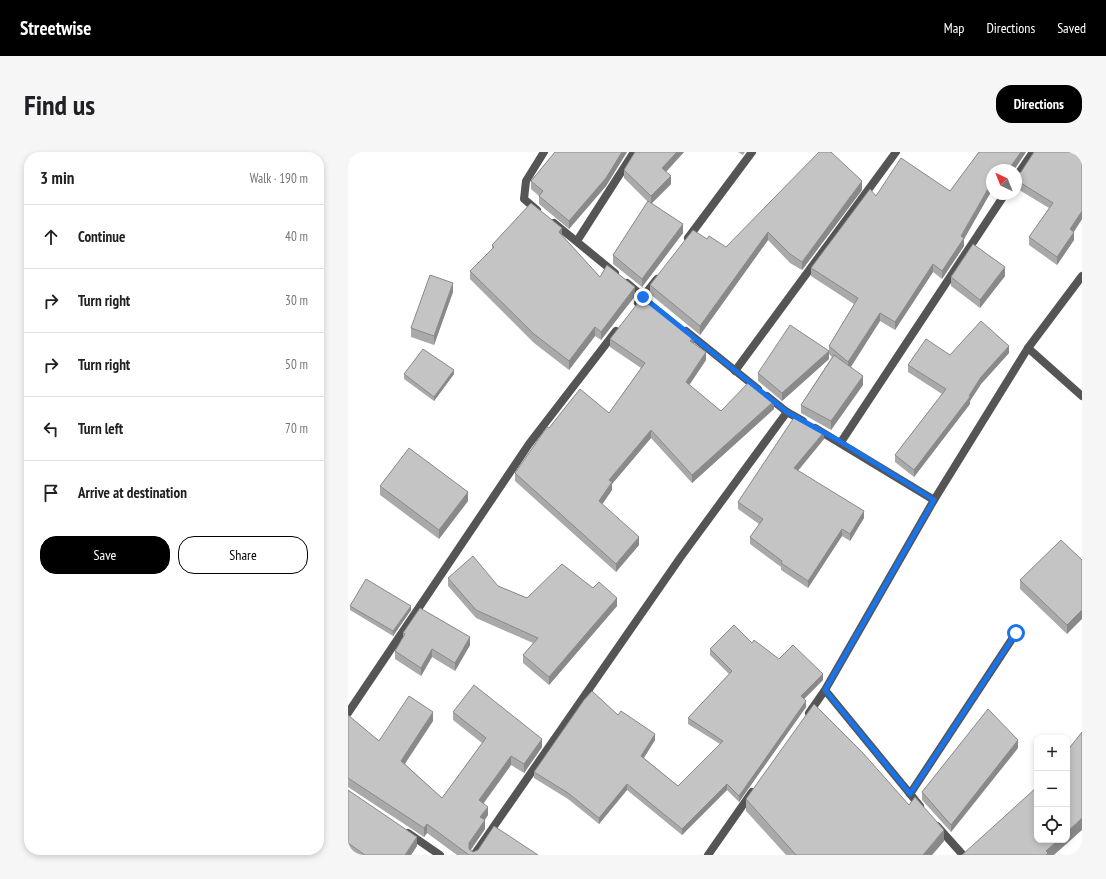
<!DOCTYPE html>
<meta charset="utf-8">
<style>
body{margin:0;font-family:"PT Sans Narrow",sans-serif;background:#f6f6f6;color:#202124}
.controls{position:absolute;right:12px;bottom:12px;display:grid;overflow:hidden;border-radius:8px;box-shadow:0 2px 6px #0003}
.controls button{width:36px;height:36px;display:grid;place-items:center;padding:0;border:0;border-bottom:1px solid #e0e0e0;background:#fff;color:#202124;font:20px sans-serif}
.compass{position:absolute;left:638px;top:12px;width:36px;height:36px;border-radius:50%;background:#fff;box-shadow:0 2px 6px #0003;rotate:317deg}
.stop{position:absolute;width:12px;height:12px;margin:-9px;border:3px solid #1a73e8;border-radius:50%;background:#fff}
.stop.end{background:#1a73e8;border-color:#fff;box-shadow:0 1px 4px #0008}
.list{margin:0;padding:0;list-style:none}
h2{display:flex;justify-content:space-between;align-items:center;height:52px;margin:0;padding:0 16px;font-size:17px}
h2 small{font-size:13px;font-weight:400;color:#757577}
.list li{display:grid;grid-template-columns:26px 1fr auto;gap:12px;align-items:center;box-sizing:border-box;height:64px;padding:0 16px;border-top:1px solid #e0e0e0}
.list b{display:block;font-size:15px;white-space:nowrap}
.list em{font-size:13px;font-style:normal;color:#757577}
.actions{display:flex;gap:8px;padding:12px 16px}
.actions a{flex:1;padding:9px 0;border:1px solid #000;border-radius:16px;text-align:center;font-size:14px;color:#000}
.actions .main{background:#000;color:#fff}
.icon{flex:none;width:22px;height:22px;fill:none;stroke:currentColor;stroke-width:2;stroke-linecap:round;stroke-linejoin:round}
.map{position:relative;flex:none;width:734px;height:703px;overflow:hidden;border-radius:16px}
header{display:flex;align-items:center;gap:24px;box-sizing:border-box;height:56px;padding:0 20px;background:#000;color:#fff}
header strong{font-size:19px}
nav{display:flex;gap:22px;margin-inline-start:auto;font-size:14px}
.intro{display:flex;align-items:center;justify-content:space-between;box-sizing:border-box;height:96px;padding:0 24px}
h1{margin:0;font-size:28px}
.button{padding:10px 18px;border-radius:16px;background:#000;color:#fff;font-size:14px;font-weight:700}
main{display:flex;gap:24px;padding:0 24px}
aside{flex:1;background:#fff;border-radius:16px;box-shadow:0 2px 6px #0003}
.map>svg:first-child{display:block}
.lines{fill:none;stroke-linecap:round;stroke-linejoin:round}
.street{stroke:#555;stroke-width:8}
.wall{fill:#a9a9a9}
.shaded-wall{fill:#898989}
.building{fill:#c4c4c4;stroke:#898989}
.route{stroke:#1a73e8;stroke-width:5}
</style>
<header>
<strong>Streetwise</strong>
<nav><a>Map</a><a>Directions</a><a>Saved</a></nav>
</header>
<div class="intro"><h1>Find us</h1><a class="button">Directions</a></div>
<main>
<aside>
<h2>3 min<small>Walk · 190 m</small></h2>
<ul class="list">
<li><svg class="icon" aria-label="ahead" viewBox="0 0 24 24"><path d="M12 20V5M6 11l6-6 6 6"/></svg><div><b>Continue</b></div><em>40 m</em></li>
<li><svg class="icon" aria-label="right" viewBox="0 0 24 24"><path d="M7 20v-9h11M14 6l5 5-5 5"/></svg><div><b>Turn right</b></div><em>30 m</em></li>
<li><svg class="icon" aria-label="right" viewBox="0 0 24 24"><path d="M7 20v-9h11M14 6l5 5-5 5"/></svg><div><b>Turn right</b></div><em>50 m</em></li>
<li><svg class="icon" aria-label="left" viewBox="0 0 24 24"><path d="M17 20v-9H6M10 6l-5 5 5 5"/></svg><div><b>Turn left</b></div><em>70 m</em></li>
<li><svg class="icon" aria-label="arrive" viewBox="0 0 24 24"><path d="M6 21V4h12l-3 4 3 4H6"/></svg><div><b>Arrive at destination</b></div></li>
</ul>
<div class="actions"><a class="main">Save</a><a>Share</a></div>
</aside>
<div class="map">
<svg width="734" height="703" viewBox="0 0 734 703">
<rect width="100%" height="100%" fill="#fff"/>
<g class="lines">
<!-- street -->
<g class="street">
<path d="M668 25 685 0"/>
<path d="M189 58 176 47 178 29 196 0"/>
<path d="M206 71 267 121"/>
<path d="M340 86 404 0"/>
<path d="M229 89 286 0"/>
<path d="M279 131 299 148"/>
<path d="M290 151 309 127"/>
<path d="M338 179 410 237"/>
<path d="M680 196 734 244"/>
<path d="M387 219 548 0"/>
<path d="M419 244 439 260 455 269"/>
<path d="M467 276 586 348"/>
<path d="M493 290 657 42"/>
<path d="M477 538 572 654"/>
<path d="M0 561 181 292 268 179"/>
<path d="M461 561 477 538 586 348 680 196 734 124"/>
<path d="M562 642 668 481"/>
<path d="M589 674 615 703"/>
<path d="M60 681 92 703"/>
<path d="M126 703 332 406 439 260"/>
<path d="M360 703 404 640"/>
</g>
</g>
<!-- wall -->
<g class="wall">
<path d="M207 0H279L258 34 221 77 191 52V44L183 37V29Z"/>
<path d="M287 0H336L318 20 323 32 303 52 335 81 294 135 265 112V103L300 50 276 26V18Z"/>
<path d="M390 0H397L395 3Z"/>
<path d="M631 0H678L666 18H644V38L616 87V94L594 127 585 120 547 178 532 169 503 215 515 233 483 278 453 261V253L484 205 481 202V194L506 152 463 124V116L528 44 602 39Z"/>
<path d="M734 0V67L726 80V88L709 113 681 93V85L701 56 668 36V22Z"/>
<path d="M514 38 454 118 442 111 420 88 352 183 302 142V133L359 87 378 95Z"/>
<path d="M214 84 252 125 287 144 253 188 247 184 221 218 186 191 122 127V119L144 97V93Z"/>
<path d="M657 124 632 156 603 134V125Z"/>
<path d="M105 140 86 193 63 185V176Z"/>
<path d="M262 187 346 192 358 208 341 233 373 259 426 257 344 331 303 286 264 332V338L254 352 291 393 268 420 167 329V321L201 276 261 261 293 216 262 195Z"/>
<path d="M661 201 633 232 622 249V252L566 325 547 310V303L594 242 560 220V213L602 203Z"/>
<path d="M481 207 434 249 410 229V221Z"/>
<path d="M56 222H106L86 249 56 227Z"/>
<path d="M476 287 450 319 516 366 502 389 494 384 460 436 433 418V415L402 392V385L411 372 390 357V350Z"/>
<path d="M32 334 120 349 91 387 32 343Z"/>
<path d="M734 408 719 482 672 437V428Z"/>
<path d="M100 426 150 434 179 446 269 454 201 533 175 511V503L185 491 128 466 100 434Z"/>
<path d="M2 454 63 458 45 484 2 458Z"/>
<path d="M55 481 122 493 107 519 84 505 73 524 47 507V499L55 485Z"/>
<path d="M404 491 431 507 475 528 456 547 458 555 391 650 379 638 334 683 279 638 251 672 220 647 186 626V620L270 563 307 588 296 606 330 634 372 592 340 572V566L381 522 362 503V497Z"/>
<path d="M105 560 194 595 176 621 163 613 136 651 140 663 137 668V677L123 698 125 700 190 703H109L79 681 76 685 0 635V563L31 589 85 569 57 612 94 646 134 591 105 568Z"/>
<path d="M670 596 603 680 574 648V640Z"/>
<path d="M0 638 69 694 63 703H4L0 700Z"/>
<path d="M398 647 561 653 596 689 584 703H438L398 659Z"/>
</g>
<!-- shaded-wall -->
<g class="shaded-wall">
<path d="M274 0H279L258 34 221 77V69Z"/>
<path d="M329 0H336L314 24V16Z"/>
<path d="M673 0H678L666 18H663V14Z"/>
<path d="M323 24V32L303 52V44Z"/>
<path d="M514 29V38L454 118V110Z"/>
<path d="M644 30V38L616 87V94L594 127V119Z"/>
<path d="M734 59V67L722 85V77Z"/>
<path d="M335 72V81L294 135V127Z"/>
<path d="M214 76V85L211 80Z"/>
<path d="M420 80V88L352 183V174Z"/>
<path d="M726 80V88L709 113V105Z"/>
<path d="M585 112V120L547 178V170Z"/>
<path d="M657 115V124L632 156V148Z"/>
<path d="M105 131V140L86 193V184Z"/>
<path d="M287 135V144L253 188V180Z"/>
<path d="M532 161V169L500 219V210Z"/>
<path d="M247 175V184L221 218V209Z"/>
<path d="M346 184V192L342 189Z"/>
<path d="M661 194V201L633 232 622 249V252L566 325V318L621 244 633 225Z"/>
<path d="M481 199V207L434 249V241Z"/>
<path d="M358 200V208L338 238V230Z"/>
<path d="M106 218V222L86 249V245Z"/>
<path d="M515 224V233L483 278V269Z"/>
<path d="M426 249V257L344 331V323Z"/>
<path d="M303 278V286L264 332V338L251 357V349L261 328Z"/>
<path d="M476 280V287L446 323V316Z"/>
<path d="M120 340V349L91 387V378Z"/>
<path d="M516 359V366L502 389V382Z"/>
<path d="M494 377V384L460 436V429Z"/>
<path d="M291 385V393L268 420V412Z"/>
<path d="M269 446V454L201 533V525Z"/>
<path d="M63 454V458L45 484V479Z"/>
<path d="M734 458V467L719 482V473Z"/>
<path d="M122 485V493L107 519V511Z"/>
<path d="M84 497V505L73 524V516Z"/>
<path d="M475 522V528L453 550V544Z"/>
<path d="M458 549V555L391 650V644Z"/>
<path d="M85 560V569L53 617V609Z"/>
<path d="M307 582V588L293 610V604Z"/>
<path d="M194 587V595L176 621V612Z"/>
<path d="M670 588V596L603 680V673Z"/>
<path d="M163 604V613L131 657V648Z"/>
<path d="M279 632V638L251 672V666Z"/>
<path d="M379 632V638L334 683V677Z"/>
<path d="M140 655V663L132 674V665Z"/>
<path d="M734 666V678L706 703H698V699L710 688H719V680Z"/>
<path d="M137 668V677L121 700V691Z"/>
<path d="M79 672V681L76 685V676Z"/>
<path d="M596 678V689L584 703H575Z"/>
<path d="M69 685V694L63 703H57Z"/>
</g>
<!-- building -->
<g class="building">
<path d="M207 0H274L258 26 221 69 191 44 195 39 183 29Z"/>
<path d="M287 0H329L314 16 323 24 303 44 276 18Z"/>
<path d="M471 0H483L514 29 454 110 442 102 420 80 352 174 302 133 345 78 359 87 361 84 378 95Z"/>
<path d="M631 0H673L663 14 664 18H652L651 17V18H644V30L613 84 616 86 594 119 585 112 547 170 532 161 500 210 481 194 510 146 463 116 522 37 528 44 553 6 602 39Z"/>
<path d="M686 0H734V59L722 77 726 80 709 105 681 85 705 51 668 28V22L673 20Z"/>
<path d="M300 49 335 72 294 127 265 103Z"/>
<path d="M183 51 214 76 211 80 252 125 259 113 287 135 253 180 247 175 221 209 186 182 122 119 146 95 144 93Z"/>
<path d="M625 92 657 115 632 148 603 125Z"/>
<path d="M82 123 105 131 86 184 63 176Z"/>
<path d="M296 143 346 184 342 189 358 200 338 230 373 259 402 229 426 249 344 323 303 278 261 328 264 330 251 349 291 385 268 412 167 321 199 275 201 276 232 237 261 261 297 211 262 187Z"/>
<path d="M633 169 661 194 633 225 621 244 622 245 566 318 547 303 598 237 560 213 578 187 602 203Z"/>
<path d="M442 173 481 199 434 241 410 221Z"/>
<path d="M75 197 106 218 86 245 56 222Z"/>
<path d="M486 203 515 224 483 269 453 253Z"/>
<path d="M447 264 476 280 446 316 516 359 502 382 494 377 460 429 433 411 434 409 402 385 415 367 390 350Z"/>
<path d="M61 296 120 340 91 378 32 334Z"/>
<path d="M713 388 734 408V458L719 473 672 428Z"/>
<path d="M125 404 150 434 179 446 214 412 245 436 251 430 269 446 201 525 175 503 190 486 128 458 100 426Z"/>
<path d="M18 427 63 454 45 479 2 454Z"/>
<path d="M72 456 122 485 107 511 84 497 73 516 47 499 57 482 55 481Z"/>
<path d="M386 473 404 491 406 488 431 507 445 493 475 522 453 544 458 549 391 644 379 632 334 677 279 632 251 666 220 641 186 620 236 548 244 539 270 563 273 559 307 582 293 604 330 634 375 589 340 566 384 519 362 497Z"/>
<path d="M126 533 194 587 176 612 163 604 131 648 140 655 132 665 137 668 121 691V697L125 700 130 698 146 674 190 703H121L79 672 76 676 0 626V563L31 589 61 544 85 560 53 609 94 646 138 586 105 560Z"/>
<path d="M466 552 515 601 561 653 567 645 596 678 575 703H448L398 647Z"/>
<path d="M640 557 670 588 603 673 574 640Z"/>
<path d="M734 580V666L719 680V607L721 606 719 604V599Z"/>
<path d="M689 635V688H710L698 699 700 701 698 703H614Z"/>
<path d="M0 638 69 685 57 703H17L0 691Z"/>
</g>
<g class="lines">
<!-- route -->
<path class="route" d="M295 145 439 260 493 290 586 348 477 538 562 642 668 481"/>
</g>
</svg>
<div class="controls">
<button>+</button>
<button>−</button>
<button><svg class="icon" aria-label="locate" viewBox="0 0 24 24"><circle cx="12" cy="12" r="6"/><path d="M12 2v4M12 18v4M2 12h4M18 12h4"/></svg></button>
</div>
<svg class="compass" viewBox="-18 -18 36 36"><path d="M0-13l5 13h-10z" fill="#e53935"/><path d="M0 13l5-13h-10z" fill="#757577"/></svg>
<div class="stop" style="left:668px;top:481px"></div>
<div class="stop end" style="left:295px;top:145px"></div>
</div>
</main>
